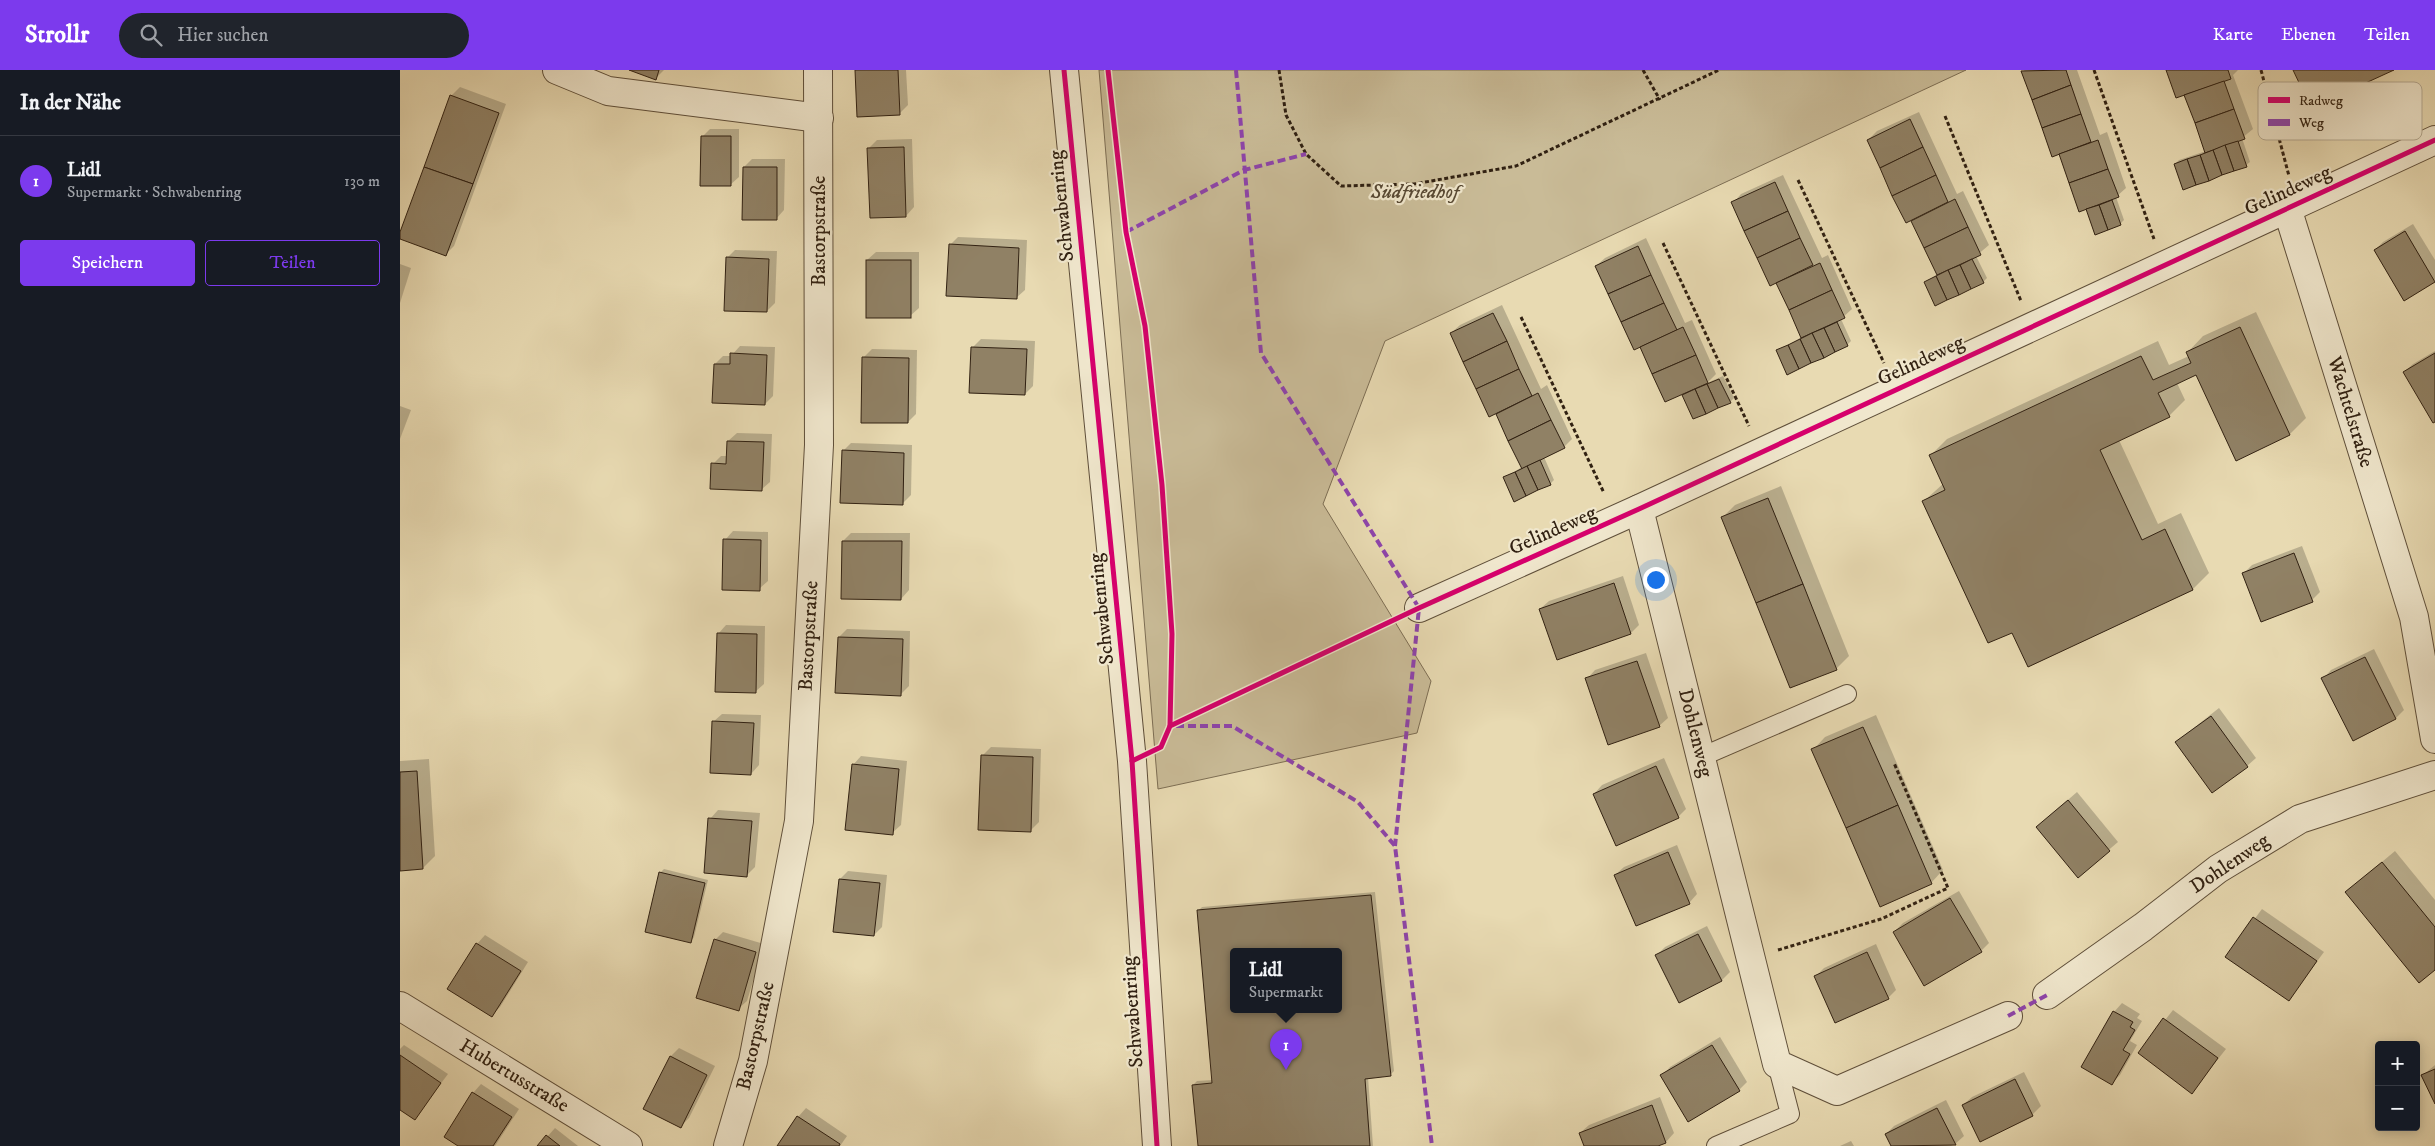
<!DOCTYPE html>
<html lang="de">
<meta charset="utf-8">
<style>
body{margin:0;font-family:"IM FELL DW Pica",serif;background:#20242c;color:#f1f3f6}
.controls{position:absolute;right:15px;bottom:15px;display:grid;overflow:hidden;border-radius:5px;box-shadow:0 2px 12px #0003}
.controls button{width:45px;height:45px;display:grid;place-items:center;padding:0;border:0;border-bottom:1px solid #363941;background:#171b24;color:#f1f3f6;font:25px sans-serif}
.you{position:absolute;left:1255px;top:509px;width:18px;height:18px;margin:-12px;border:4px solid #fff;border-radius:50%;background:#1a73e8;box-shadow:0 0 0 8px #1a73e833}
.badge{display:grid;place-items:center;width:32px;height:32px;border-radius:50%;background:#7c3aed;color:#fff;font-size:16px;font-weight:700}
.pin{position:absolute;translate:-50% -41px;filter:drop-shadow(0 1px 2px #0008)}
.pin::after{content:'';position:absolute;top:26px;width:18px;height:15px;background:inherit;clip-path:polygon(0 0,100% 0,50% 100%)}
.popup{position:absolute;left:830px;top:878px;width:112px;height:65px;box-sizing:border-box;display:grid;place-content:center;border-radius:5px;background:#171b24;filter:drop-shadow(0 1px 4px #0005);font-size:16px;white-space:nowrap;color:#9ea1a6}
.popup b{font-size:19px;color:#f1f3f6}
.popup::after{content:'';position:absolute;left:50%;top:100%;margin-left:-10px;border:10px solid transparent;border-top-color:#171b24}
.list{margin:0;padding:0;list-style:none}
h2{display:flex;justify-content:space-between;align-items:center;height:65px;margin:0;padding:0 20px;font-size:21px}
h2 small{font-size:16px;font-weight:400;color:#9ea1a6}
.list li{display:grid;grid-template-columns:32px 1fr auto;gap:15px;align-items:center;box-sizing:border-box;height:90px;padding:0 20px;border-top:1px solid #363941}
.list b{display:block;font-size:19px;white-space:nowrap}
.list p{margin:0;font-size:16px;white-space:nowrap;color:#9ea1a6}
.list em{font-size:16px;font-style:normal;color:#9ea1a6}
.actions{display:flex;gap:10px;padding:15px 20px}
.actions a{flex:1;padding:11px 0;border:1px solid #7c3aed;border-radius:5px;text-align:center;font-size:18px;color:#7c3aed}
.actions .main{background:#7c3aed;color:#fff}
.icon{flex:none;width:28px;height:28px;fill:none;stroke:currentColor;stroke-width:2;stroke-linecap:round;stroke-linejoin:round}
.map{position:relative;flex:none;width:2035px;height:1076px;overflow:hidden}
header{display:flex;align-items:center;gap:30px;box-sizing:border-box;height:70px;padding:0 25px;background:#7c3aed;color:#fff}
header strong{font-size:24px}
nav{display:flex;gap:28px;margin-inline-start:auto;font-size:18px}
.search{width:350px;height:45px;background:#20242c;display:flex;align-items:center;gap:12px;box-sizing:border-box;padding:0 18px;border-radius:28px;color:#9ea1a6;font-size:19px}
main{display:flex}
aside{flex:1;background:#171b24}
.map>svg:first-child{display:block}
.green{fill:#c9bb97;stroke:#7d6e54}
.shadow{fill:#0003;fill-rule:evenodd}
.building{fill:#908165;stroke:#312112;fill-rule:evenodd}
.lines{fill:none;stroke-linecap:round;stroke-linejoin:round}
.service-casing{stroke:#5f4f3a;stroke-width:20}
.minor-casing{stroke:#5f4f3a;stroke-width:30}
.tertiary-casing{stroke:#5f4f3a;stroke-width:30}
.path{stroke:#312112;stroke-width:3;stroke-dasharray:4 2.5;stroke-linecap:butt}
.service{stroke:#f0e7cd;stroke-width:18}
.minor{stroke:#f0e7cd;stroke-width:28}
.tertiary{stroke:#f0e7cd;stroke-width:28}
.quiet{stroke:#8e44ad;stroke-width:4;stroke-dasharray:8 4;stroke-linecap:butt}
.cycleway-casing{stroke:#f0e7cd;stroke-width:8}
.cycleway{stroke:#d6006c;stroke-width:5}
.labels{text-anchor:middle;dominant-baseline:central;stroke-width:4.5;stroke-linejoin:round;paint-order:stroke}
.street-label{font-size:20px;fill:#312112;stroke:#f0e7cd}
.park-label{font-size:20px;font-style:italic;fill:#574833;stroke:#f0e7cd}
.key{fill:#f0e7cd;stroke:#b7ac95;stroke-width:1}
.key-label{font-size:14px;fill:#312112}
</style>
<header>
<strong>Strollr</strong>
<div class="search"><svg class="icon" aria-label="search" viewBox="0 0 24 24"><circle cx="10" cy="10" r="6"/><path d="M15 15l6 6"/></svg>Hier suchen</div>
<nav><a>Karte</a><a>Ebenen</a><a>Teilen</a></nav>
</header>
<main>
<aside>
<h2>In der Nähe<small></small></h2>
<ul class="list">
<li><span class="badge">1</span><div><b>Lidl</b><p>Supermarkt · Schwabenring</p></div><em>130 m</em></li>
</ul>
<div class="actions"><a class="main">Speichern</a><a>Teilen</a></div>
</aside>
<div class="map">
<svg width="2035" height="1076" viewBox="0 0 2035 1076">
<rect width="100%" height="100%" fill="#e8dab2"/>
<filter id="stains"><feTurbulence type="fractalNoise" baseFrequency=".004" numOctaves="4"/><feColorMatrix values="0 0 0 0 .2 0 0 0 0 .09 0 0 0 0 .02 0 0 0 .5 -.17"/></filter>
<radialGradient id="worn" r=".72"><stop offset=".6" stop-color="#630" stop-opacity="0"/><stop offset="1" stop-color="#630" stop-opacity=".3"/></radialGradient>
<!-- green -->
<path class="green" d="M699 0H1566L985 271 923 434 1031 611 1017 663 758 719Z"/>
<!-- shadow -->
<g class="shadow">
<path d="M231 0H264L255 9Z"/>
<path d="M456 0H506L508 35 500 43Z"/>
<path d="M1624 0H1677L1700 65 1707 62 1726 118 1716 127 1724 150 1720 154 1688 139 1659 83 1653 86Z"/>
<path d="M1768 0H1838L1833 5 1853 59 1842 68 1850 92 1846 95 1775 94 1779 90 1806 81 1785 23Z"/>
<path d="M60 17 106 34 54 176 46 184 0 168V165L51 26Z"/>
<path d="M1519 42 1557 124 1563 121 1589 175 1576 186 1587 208 1583 212H1525L1538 204 1512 149 1468 70 1477 61Z"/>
<path d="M310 59H339V107L330 115 302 67Z"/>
<path d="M512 69 514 137 506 146 469 78 477 70Z"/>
<path d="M352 89H385L384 140 376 149 344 97Z"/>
<path d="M1383 105 1422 188 1428 185 1452 239 1441 249 1451 271 1447 275 1377 281 1402 267 1377 212 1333 133 1341 124Z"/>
<path d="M2013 154 2035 190V210L2004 229 1975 180 1983 172Z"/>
<path d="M558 167 627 170 625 220 616 228 550 175Z"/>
<path d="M1246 168 1285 253 1292 250 1316 304 1307 313 1323 306 1334 328 1330 332 1284 325 1288 321 1241 276 1196 196 1205 188Z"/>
<path d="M335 180 377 181 375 233 367 241 327 188Z"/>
<path d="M476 182H519V238L510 246 467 190Z"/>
<path d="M0 194 11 198 0 233Z"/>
<path d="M1102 235 1141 319 1147 315 1172 369 1164 377 1144 387 1154 410 1150 414 1104 408 1122 397 1096 342 1051 263 1060 255Z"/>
<path d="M1856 242 1906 348 1890 364 1797 304 1777 313 1785 330 1769 346 1719 370 1758 454 1781 443 1809 503 1793 519 1628 596 1612 561 1524 431 1544 413 1531 385 1547 369 1758 271 1769 295 1789 286 1787 283 1803 266Z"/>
<path d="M581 269 635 271 633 316 625 324 573 277Z"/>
<path d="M340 276 375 277 373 326 365 334 315 294 323 286H331Z"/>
<path d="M472 279 517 280 516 344 508 352 463 288Z"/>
<path d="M2035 281V350L2004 302 2013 294Z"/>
<path d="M0 336 11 340 0 369Z"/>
<path d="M337 363 372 364 370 412 361 420 313 394 321 386H327L328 371Z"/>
<path d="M451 373 512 375 511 425 502 434 443 381Z"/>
<path d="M1381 416 1449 586 1437 598 1391 617 1323 447 1335 435Z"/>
<path d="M333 461 368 462V511L359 519 325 470Z"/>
<path d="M451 463H510L509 520 501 529 443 471Z"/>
<path d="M1902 476 1920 522 1912 530 1843 504 1852 495Z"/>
<path d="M1223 506 1239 555 1231 563 1157 588 1140 539 1149 531Z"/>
<path d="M326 555 365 556 364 614 355 622 318 564Z"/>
<path d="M447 559 510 561 509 616 500 625 439 567Z"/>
<path d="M1974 579 2004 640 1996 648 1953 669 1923 609 1931 600Z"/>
<path d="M1246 583 1268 648 1259 656 1187 609 1195 600Z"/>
<path d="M1819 638 1856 688 1847 696 1776 672Z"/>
<path d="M322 644 361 645 359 695 351 704 313 652Z"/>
<path d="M1476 645 1543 800 1531 813 1413 680 1425 667Z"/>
<path d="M591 677 641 679 639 752 630 761 582 686Z"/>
<path d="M461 686 507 691 501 755 492 763 453 695Z"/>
<path d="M1264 688 1286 739 1278 747 1194 724 1202 715Z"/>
<path d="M29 689 35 786 23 798 0 800V691Z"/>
<path d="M1677 722 1718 772 1678 806 1637 757Z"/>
<path d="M318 740 360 743 355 797 347 805 310 749Z"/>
<path d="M1277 775 1297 824 1289 833 1215 805 1224 797Z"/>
<path d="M1995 781 2035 830V898L1946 822Z"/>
<path d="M264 799 308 810 294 867 291 871 260 803Z"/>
<path d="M448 801 487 805 482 857 474 865 440 809Z"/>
<path d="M1559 821 1589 873 1581 881 1494 862 1503 853Z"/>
<path d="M975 822 994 1001 990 1005 968 1007 973 1076H799L793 1015 797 1011 813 1010 798 841 802 837ZM834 881H938V939H834Z"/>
<path d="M1862 839 1924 882 1889 929 1827 886Z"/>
<path d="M1307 856 1330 902 1322 910 1280 932 1256 886 1265 877Z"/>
<path d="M323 862 364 874 347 931 338 939 315 870Z"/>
<path d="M85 865 128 892 100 937 92 945 77 874Z"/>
<path d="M1476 874 1496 920 1488 928 1416 906 1424 898Z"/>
<path d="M1722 933 1740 944 1737 948 1742 951 1730 971 1737 975 1720 1005 1712 1013 1714 942Z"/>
<path d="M1773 940 1826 979 1792 1022 1739 983Z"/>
<path d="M1320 967 1347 1012 1339 1020 1262 1006 1270 997Z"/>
<path d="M4 975 48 1004 15 1048 0 1038V979Z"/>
<path d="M279 978 315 996 289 1048 281 1056 271 986Z"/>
<path d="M2035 995V1032L2022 1006Z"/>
<path d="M1624 1002 1641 1036 1632 1045 1581 1070 1563 1035 1572 1027Z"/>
<path d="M81 1014 119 1039 95 1076H60L73 1023Z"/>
<path d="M1260 1027 1274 1063 1266 1072 1255 1076H1185L1180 1063 1189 1055Z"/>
<path d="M1546 1030 1564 1066 1555 1074 1551 1076H1492L1486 1064 1494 1056Z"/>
<path d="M406 1038 447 1066 440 1076H378L398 1047Z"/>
<path d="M155 1058 178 1076H139Z"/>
<path d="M1451 1071 1454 1076H1440Z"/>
</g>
<!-- building -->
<g class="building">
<path d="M229 0H259L256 10Z"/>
<path d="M455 0H498L500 45 457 47Z"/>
<path d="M1666 0 1671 15 1632 30 1621 1Z"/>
<path d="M1766 0H1828L1831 9 1776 28Z"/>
<path d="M1893 0H1994L1911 38Z"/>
<path d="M1824 11 1834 39 1795 53 1784 25Z"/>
<path d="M1671 15 1681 44 1642 58 1632 30Z"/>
<path d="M50 25 99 43 73 114 24 97Z"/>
<path d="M1834 39 1845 69 1805 83 1795 53Z"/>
<path d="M1681 44 1691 72 1652 87 1642 58Z"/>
<path d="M1510 49 1523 77 1480 98 1467 70Z"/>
<path d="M301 66H331V116H300Z"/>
<path d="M1698 70 1708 99 1669 113 1659 84Z"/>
<path d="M1838 71 1847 97 1834 101 1825 75Z"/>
<path d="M1825 75 1834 101 1822 105 1813 80Z"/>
<path d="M504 77 506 147 470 148 467 78Z"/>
<path d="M1523 77 1536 105 1492 126 1480 98Z"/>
<path d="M1813 80 1822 105 1809 111 1800 85Z"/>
<path d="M1800 85 1809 111 1796 115 1787 89Z"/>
<path d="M1787 89 1796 115 1783 120 1774 94Z"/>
<path d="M24 97 73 114 46 186 0 169V162Z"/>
<path d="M343 97H377V150H342Z"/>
<path d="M1708 99 1719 127 1679 142 1669 113Z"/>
<path d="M1536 105 1548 132 1506 153 1492 126Z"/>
<path d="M1375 112 1388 141 1344 161 1331 132Z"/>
<path d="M1555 129 1568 157 1524 178 1511 151Z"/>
<path d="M1712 130 1721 155 1708 160 1699 135Z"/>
<path d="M1699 135 1708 160 1695 165 1686 139Z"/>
<path d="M1388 141 1400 168 1357 188 1344 161Z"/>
<path d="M1568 157 1581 185 1537 205 1524 178Z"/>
<path d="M2005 161 2035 212 2004 231 1974 180Z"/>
<path d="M1400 168 1413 195 1370 216 1357 188Z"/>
<path d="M549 174 619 178 617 229 546 226Z"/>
<path d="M1238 176 1251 205 1208 224 1195 196Z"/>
<path d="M326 187 369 189 367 242 324 241Z"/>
<path d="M1572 189 1584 213 1571 219 1560 195Z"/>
<rect x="466" y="190" width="45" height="58"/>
<path d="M1420 193 1432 220 1389 240 1376 213Z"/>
<path d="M1560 195 1571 219 1559 225 1548 200Z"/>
<path d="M1548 200 1559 225 1547 230 1536 206Z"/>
<path d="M1251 205 1264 233 1221 252 1208 224Z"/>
<path d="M1536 206 1547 230 1535 236 1524 212Z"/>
<path d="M1432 220 1445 248 1401 268 1389 240Z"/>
<path d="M1264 233 1277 260 1234 280 1221 252Z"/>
<path d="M1093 243 1107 271 1063 292 1050 263Z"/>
<path d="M1437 252 1448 276 1435 282 1424 258Z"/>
<path d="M1283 257 1296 285 1252 304 1240 277Z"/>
<path d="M1840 257 1890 365 1836 391 1796 305 1758 323 1770 347 1700 380 1742 470 1765 459 1793 520 1628 597 1612 563 1588 573 1522 431 1545 420 1529 385 1741 286 1753 310 1791 293 1786 282Z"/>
<path d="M1424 258 1435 282 1424 288 1412 263Z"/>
<path d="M1412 263 1424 288 1411 293 1400 269Z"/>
<path d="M1400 269 1411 293 1399 299 1388 275Z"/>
<path d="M1107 271 1119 299 1076 319 1063 292Z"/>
<path d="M1388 275 1399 299 1387 305 1376 280Z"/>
<path d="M571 277 627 279 625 325 569 323Z"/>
<path d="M330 283 367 285 365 335 312 333 314 294H330Z"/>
<path d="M2035 283V352L2033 353 2003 302Z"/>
<path d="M1296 285 1308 313 1265 332 1252 304Z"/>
<path d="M462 287 509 288 508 353H461Z"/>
<path d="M1119 299 1132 326 1089 347 1076 319Z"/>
<path d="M1319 309 1331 333 1318 338 1307 314Z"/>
<path d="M1307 314 1318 338 1306 344 1295 319Z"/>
<path d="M1295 319 1306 344 1293 349 1282 325Z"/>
<path d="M1138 323 1151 350 1108 371 1096 344Z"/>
<path d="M1151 350 1165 378 1122 399 1108 371Z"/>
<path d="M327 371 364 372 362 421 310 419 311 393 326 394Z"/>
<path d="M442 380 504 383 503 435 440 433Z"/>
<path d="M1140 390 1151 415 1138 420 1127 396Z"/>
<path d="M1127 396 1138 420 1126 426 1115 402Z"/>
<path d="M1115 402 1126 426 1114 432 1103 407Z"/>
<path d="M1368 428 1403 514 1356 533 1321 447Z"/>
<path d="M323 469 361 470 360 521 322 520Z"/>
<path d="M442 471H502L501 530 441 529Z"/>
<path d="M1894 483 1913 532 1861 552 1842 503Z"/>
<path d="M1214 513 1231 564 1157 590 1139 539Z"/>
<path d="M1403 514 1437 600 1390 618 1356 533Z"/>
<path d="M317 563 357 564 356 623 315 622Z"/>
<path d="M438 567 503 569 501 626 435 623Z"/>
<path d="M1965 587 1996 649 1953 671 1921 608Z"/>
<path d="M1237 591 1260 657 1208 675 1185 608Z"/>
<path d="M1811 646 1848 697 1812 723 1775 672Z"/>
<path d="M312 651 354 653 351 705 310 703Z"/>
<path d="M1463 657 1498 735 1446 758 1411 679Z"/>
<path d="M581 685 633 687 631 762 578 760Z"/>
<path d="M452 694 499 699 493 765 445 760Z"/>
<path d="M1256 696 1279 748 1216 776 1193 724Z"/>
<path d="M17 701 23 799 0 801V702Z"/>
<path d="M1668 730 1710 781 1678 808 1636 757Z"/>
<path d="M1498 735 1532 814 1480 837 1446 758Z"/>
<path d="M308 748 352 751 347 807 304 803Z"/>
<path d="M1268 782 1290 834 1236 856 1214 805Z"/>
<path d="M1982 792 2035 857V900L2019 913 1945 822Z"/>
<path d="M259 802 305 813 291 873 245 862Z"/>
<path d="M439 809 480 813 474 866 433 862Z"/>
<path d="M971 825 991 1006 965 1009 970 1076H798L792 1015 812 1013 797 840ZM834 881H938V939H834Z"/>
<path d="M1550 828 1582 882 1524 916 1493 862Z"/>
<path d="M1853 847 1917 891 1889 931 1825 887Z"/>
<path d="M1298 864 1322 911 1279 933 1255 885Z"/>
<path d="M314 869 356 882 339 941 296 928Z"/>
<path d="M76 873 121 901 92 947 47 919Z"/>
<path d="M1467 882 1489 929 1435 953 1414 906Z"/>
<path d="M1713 941 1733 952 1730 957 1735 960 1723 980 1730 984 1712 1015 1681 997Z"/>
<path d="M1763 948 1818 988 1792 1024 1738 983Z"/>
<path d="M1312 975 1340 1021 1288 1052 1260 1005Z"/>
<path d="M0 985 41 1013 15 1050 0 1040Z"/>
<path d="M270 986 307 1005 281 1058 243 1039Z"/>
<path d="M2035 999V1034L2021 1005Z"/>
<path d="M1615 1009 1633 1046 1580 1072 1562 1035Z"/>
<path d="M72 1022 112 1047 93 1076H58L44 1067Z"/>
<path d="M1252 1035 1266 1073 1258 1076H1184L1179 1063Z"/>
<path d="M1537 1038 1556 1075 1491 1076 1485 1064Z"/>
<path d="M397 1046 440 1074 439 1076H377Z"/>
<path d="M146 1065 160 1076H137Z"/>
</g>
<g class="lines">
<defs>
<g id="service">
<path d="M1301 687 1447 624"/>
<path d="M1316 1076 1390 1044 1377 994"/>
</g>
<g id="minor">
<path d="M157 0 208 21 419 48"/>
<path d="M1887 138 2014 547 2035 669"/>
<path d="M1239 439 1377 994 1437 1021 1608 946"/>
<path d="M1019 538 1239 439 2035 70"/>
<path d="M1647 925 1743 857 1818 799 1900 749 2035 705"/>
<path d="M0 936 228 1076"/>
<path d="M328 1076 353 991 399 751 419 375 418 0"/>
</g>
<path id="tertiary" d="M664 0 732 691 757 1076"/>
</defs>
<!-- service casing -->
<use href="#service" class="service-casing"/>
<!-- minor casing -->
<use href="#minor" class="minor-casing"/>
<!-- tertiary casing -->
<use href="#tertiary" class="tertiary-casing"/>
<!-- path -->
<g class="path">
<path d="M879 0 886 45 906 84 941 116 1014 114 1116 96 1319 0"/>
<path d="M1243 0 1260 30"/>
<path d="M1694 0 1754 169"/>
<path d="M1861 0 1889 106"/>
<path d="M1545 46 1621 231"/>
<path d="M1398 110 1484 293"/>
<path d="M1263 173 1349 356"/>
<path d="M1121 247 1204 423"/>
<path d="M1378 880 1481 849 1548 818 1494 693"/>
</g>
<!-- service -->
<use href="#service" class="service"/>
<!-- minor -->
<use href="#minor" class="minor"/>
<!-- tertiary -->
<use href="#tertiary" class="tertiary"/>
<!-- quiet -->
<g class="quiet">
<path d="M836 0 861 283 1019 538 995 776"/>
<path d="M726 162 844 100 906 84"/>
<path d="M776 656H832L958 732 995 776 1032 1076"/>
<path d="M1608 946 1647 925"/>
</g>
<defs>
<g id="cycleway">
<path d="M664 0 732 691 757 1076"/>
<path d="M708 0 726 162 745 256 762 415 772 564 770 656"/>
<path d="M732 691 761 677 770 656 1019 538 1239 439 2035 70"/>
</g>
</defs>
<!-- cycleway casing -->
<use href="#cycleway" class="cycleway-casing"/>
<!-- cycleway -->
<use href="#cycleway" class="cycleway"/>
</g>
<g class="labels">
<!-- street labels -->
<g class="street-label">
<text transform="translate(1888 121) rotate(-25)">Gelindeweg</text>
<text transform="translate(662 136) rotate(-96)">Schwabenring</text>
<text transform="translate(419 161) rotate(-90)">Bastorpstraße</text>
<text transform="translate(1521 291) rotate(-25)">Gelindeweg</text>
<text transform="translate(1950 342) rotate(73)">Wachtelstraße</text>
<text transform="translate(1153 461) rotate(-24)">Gelindeweg</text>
<text transform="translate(702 539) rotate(-96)">Schwabenring</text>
<text transform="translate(409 566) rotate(-87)">Bastorpstraße</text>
<text transform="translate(1295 663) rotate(76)">Dohlenweg</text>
<text transform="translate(1830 794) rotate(-34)">Dohlenweg</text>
<text transform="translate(733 942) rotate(-94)">Schwabenring</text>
<text transform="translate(356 966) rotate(-77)">Bastorpstraße</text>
<text transform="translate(114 1006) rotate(31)">Hubertusstraße</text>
</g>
<!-- park labels -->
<g class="park-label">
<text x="1015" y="122">Südfriedhof</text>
</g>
</g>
<!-- legend -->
<rect x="1858" y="12" width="164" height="58" rx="8" class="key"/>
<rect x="1868" y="27" width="22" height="6" fill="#d6006c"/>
<rect x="1868" y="49" width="22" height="7" fill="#8e44ad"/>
<g class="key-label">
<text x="1899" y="35">Radweg</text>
<text x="1899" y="57">Weg</text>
</g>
<rect width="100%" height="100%" filter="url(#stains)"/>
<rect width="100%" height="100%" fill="url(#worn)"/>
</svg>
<div class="controls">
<button>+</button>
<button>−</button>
</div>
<div class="you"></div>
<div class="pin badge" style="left:886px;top:1000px">1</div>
<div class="popup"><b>Lidl</b>Supermarkt</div>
</div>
</main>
